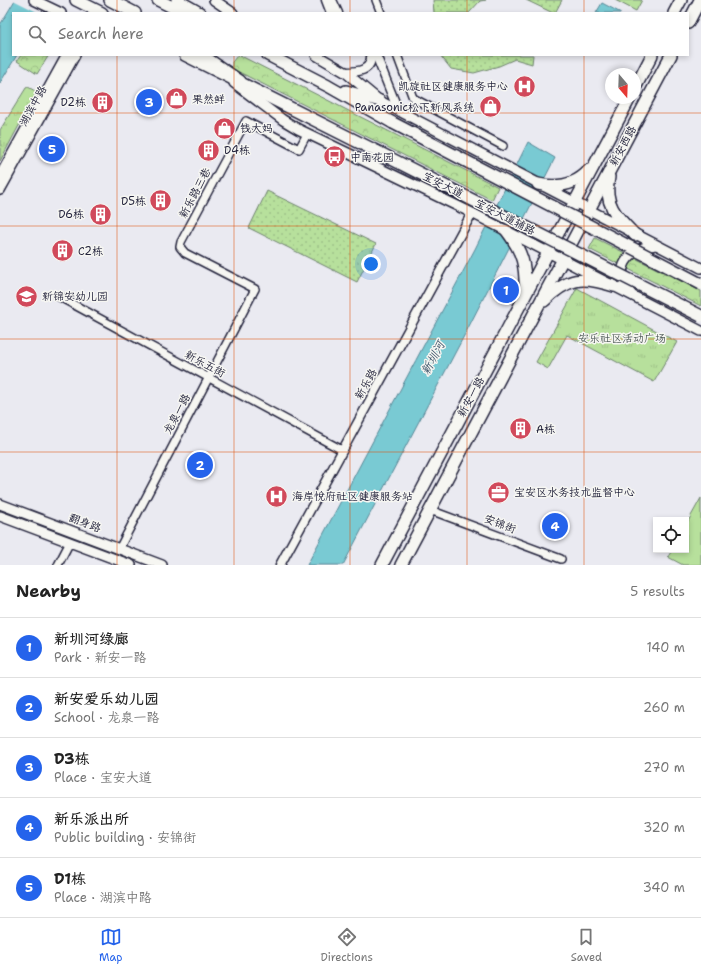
<!DOCTYPE html>
<meta charset="utf-8">
<style>
body{margin:0;font-family:"Shantell Sans","LXGW WenKai TC",sans-serif;background:#f2f2f2;color:#222}
.controls{position:absolute;right:12px;bottom:12px;display:grid;overflow:hidden;border-radius:0px;box-shadow:0 2px 6px #0003}
.controls button{width:36px;height:36px;display:grid;place-items:center;padding:0;border:0;border-bottom:1px solid #e0e0e0;background:#fff;color:#222;font:20px sans-serif}
.compass{position:absolute;left:605px;top:68px;width:36px;height:36px;border-radius:50%;background:#fff;box-shadow:0 2px 6px #0003;rotate:161deg}
.you{position:absolute;left:371px;top:264px;width:14px;height:14px;margin:-10px;border:3px solid #fff;border-radius:50%;background:#1a73e8;box-shadow:0 0 0 6px #1a73e833}
.badge{display:grid;place-items:center;width:26px;height:26px;border-radius:50%;background:#2563eb;color:#fff;font-size:13px;font-weight:700}
.pin{position:absolute;translate:-50% -50%;border:2px solid #fff;box-shadow:0 1px 4px #0006}
.list{margin:0;padding:0;list-style:none}
h2{display:flex;justify-content:space-between;align-items:center;height:52px;margin:0;padding:0 16px;font-size:17px}
h2 small{font-size:13px;font-weight:400;color:#767676}
.list li{display:grid;grid-template-columns:26px 1fr auto;gap:12px;align-items:center;box-sizing:border-box;height:60px;padding:0 16px;border-top:1px solid #e0e0e0}
.list b{display:block;font-size:15px;white-space:nowrap}
.list p{margin:0;font-size:13px;white-space:nowrap;color:#767676}
.list em{font-size:13px;font-style:normal;color:#767676}
.icon{flex:none;width:22px;height:22px;fill:none;stroke:currentColor;stroke-width:2;stroke-linecap:round;stroke-linejoin:round}
.map{position:relative;flex:none;width:701px;height:565px;overflow:hidden}
.search{position:absolute;background:#fff;box-shadow:0 2px 6px #0003;left:12px;right:12px;top:12px;height:44px;display:flex;align-items:center;gap:10px;box-sizing:border-box;padding:0 14px;border-radius:0px;color:#767676;font-size:15px}
.sheet{height:352px;background:#fff}
nav{display:flex;justify-content:space-around;align-items:center;box-sizing:border-box;height:56px;border-top:1px solid #e0e0e0;background:#fff;font-size:11px;color:#767676}
nav a{display:grid;justify-items:center;gap:2px}
nav .on{color:#2563eb}
.map>svg:first-child{display:block}
.grass{fill:#b7e09c;stroke:#6c816c}
.forest{fill:url(#forest-crowns);stroke:#6c816c}
.park{fill:url(#park-tufts);stroke:#6c816c}
.garden{fill:url(#garden-dots);stroke:#6c816c}
.water{fill:#79cad3;stroke:#568796}
.pier{fill:#eaeaf1}
.lines{fill:none;stroke-linecap:round;stroke-linejoin:round}
.minor-casing{stroke:#22223b;stroke-width:10}
.tertiary-casing{stroke:#22223b;stroke-width:11}
.secondary-casing{stroke:#22223b;stroke-width:12}
.primary-casing{stroke:#22223b;stroke-width:14}
.trunk-casing{stroke:#22223b;stroke-width:14}
.minor{stroke:#f6f6f2;stroke-width:7}
.tertiary{stroke:#f6f6f2;stroke-width:8}
.secondary{stroke:#f6f6f2;stroke-width:9}
.primary{stroke:#f6f6f2;stroke-width:11}
.trunk{stroke:#f6f6f2;stroke-width:11}
.primary-bridge-casing{stroke:#22223b;stroke-width:14;stroke-linecap:butt}
.primary-bridge{stroke:#f6f6f2;stroke-width:11}
.grid{fill:none;stroke:#de560e;stroke-width:1;stroke-opacity:0.55}
.labels{text-anchor:middle;dominant-baseline:central;stroke-width:3;stroke-linejoin:round;paint-order:stroke}
.poi-label{font-size:11px;fill:#22223b;stroke:#f6f6f2;text-anchor:start}
.street-label{font-size:11px;fill:#22223b;stroke:#f6f6f2}
.park-label{font-size:11px;fill:#4f5b58;stroke:#f6f6f2}
.water-label{font-size:12px;font-style:italic;fill:#3c5469;stroke:#f6f6f2}
</style>
<div class="map">
<svg width="701" height="565" viewBox="0 0 701 565">
<defs>
<pattern id="forest-crowns" width="20" height="18" patternUnits="userSpaceOnUse"><rect width="20" height="18" fill="#b7e09c"/><path d="M2 6a3 3 0 1 1 6 0M12 15a3 3 0 1 1 6 0" fill="none" stroke="#9dc087"/></pattern>
<pattern id="park-tufts" width="24" height="20" patternUnits="userSpaceOnUse"><rect width="24" height="20" fill="#b7e09c"/><path d="M3 7l-1-3M5 7V3M7 7l1-3M15 17l-1-3M17 17v-4M19 17l1-3" fill="none" stroke="#9dc087"/></pattern>
<pattern id="garden-dots" width="8" height="8" patternUnits="userSpaceOnUse"><rect width="8" height="8" fill="#b7e09c"/><path d="M2 2h.1M6 6h.1" fill="none" stroke="#9dc087" stroke-width="1.8" stroke-linecap="round"/></pattern>
</defs>
<rect width="100%" height="100%" fill="#eaeaf1"/>
<filter id="ink" filterUnits="userSpaceOnUse"><feTurbulence type="fractalNoise" baseFrequency=".025" numOctaves="2"/><feDisplacementMap in="SourceGraphic" scale="8" xChannelSelector="R" yChannelSelector="G"/><feConvolveMatrix kernelMatrix="1 2 1 2 8 2 1 2 1" color-interpolation-filters="sRGB"/></filter>
<g filter="url(#ink)">
<!-- grass -->
<g class="grass">
<path d="M615 0H642L636 11Z"/>
<path d="M701 498V565H683L668 557 672 550H686V525Z"/>
</g>
<!-- forest -->
<g class="forest">
<path d="M21 55H49L37 74 17 61Z"/>
<path d="M237 56 243 57 498 187 492 200 235 70 232 67V62Z"/>
<path d="M595 238 701 291V306L589 249Z"/>
</g>
<!-- park -->
<g class="park">
<path d="M28 87 37 92 0 161V130L26 88Z"/>
<path d="M577 288 677 342 654 382 567 335 548 369 536 362Z"/>
</g>
<!-- garden -->
<g class="garden">
<path d="M433 0H486L480 1 469 13H434Z"/>
<path d="M526 0H562L555 13H553Z"/>
<path d="M440 55H533L532 64 515 59 499 66 474 73 451 69Z"/>
<path d="M267 191 376 244 357 282 249 228Z"/>
</g>
<!-- water -->
<g class="water">
<path d="M15 0 41 13H13V55H17L0 83V25Z"/>
<path d="M602 3 621 13H596Z"/>
<path d="M528 142 555 158 465 334 343 565H307L475 249Z"/>
</g>
<!-- pier -->
<path class="pier" d="M13 0H51L44 13H39Z"/>
<g class="lines">
<defs>
<g id="minor">
<path d="M376 0 381 13"/>
<path d="M397 55 413 98 503 146"/>
<path d="M58 296 342 450"/>
<path d="M430 510 561 559"/>
<path d="M119 549 255 289 185 253 180 247 181 242 246 121 299 149 307 134"/>
<path d="M58 565 70 542"/>
</g>
<g id="tertiary">
<path d="M326 0 331 13"/>
<path d="M332 0 338 13"/>
<path d="M376 55 398 110"/>
<path d="M345 72C358 72 372 71 371 55"/>
<path d="M280 565 472 213"/>
</g>
<g id="secondary">
<path d="M34 0 61 13"/>
<path d="M214 0 233 13"/>
<path d="M316 55 345 72 380 101 701 268"/>
<path d="M234 83 283 120 298 129 472 213 701 331"/>
<path d="M0 176 67 55"/>
<path d="M0 190 75 55"/>
<path d="M631 294C611 270 628 249 655 245"/>
<path d="M0 504 162 565"/>
<path d="M0 516 131 565"/>
</g>
<g id="primary">
<path d="M76 0 102 13"/>
<path d="M158 0 184 13"/>
<path d="M674 13 681 0"/>
<path d="M688 23 700 0"/>
<path d="M185 55 378 152"/>
<path d="M268 55 328 86 393 123"/>
<path d="M635 88 652 55"/>
<path d="M346 91 380 101"/>
<path d="M609 177C603 204 617 217 635 235"/>
<path d="M538 184C557 188 575 186 589 170"/>
<path d="M506 230C523 252 526 266 525 293"/>
<path d="M544 301C568 277 582 276 614 286"/>
<path d="M382 565 630 98"/>
<path d="M401 565 671 55"/>
</g>
<g id="trunk">
<path d="M110 0 135 13"/>
<path d="M177 0 200 13"/>
<path d="M202 55 240 81"/>
</g>
</defs>
<!-- minor casing -->
<use href="#minor" class="minor-casing"/>
<!-- tertiary casing -->
<use href="#tertiary" class="tertiary-casing"/>
<!-- secondary casing -->
<use href="#secondary" class="secondary-casing"/>
<!-- primary casing -->
<use href="#primary" class="primary-casing"/>
<!-- trunk casing -->
<use href="#trunk" class="trunk-casing"/>
<!-- minor -->
<use href="#minor" class="minor"/>
<!-- tertiary -->
<use href="#tertiary" class="tertiary"/>
<!-- secondary -->
<use href="#secondary" class="secondary"/>
<!-- primary -->
<use href="#primary" class="primary"/>
<!-- trunk -->
<use href="#trunk" class="trunk"/>
<defs>
<g id="primary-bridge">
<path d="M393 123 701 284"/>
<path d="M378 152 701 316"/>
</g>
</defs>
<!-- primary-bridge casing -->
<use href="#primary-bridge" class="primary-bridge-casing"/>
<!-- primary-bridge -->
<use href="#primary-bridge" class="primary-bridge"/>
</g>
</g>
<!-- grid -->
<path class="grid" d="M117 0V13M234 0V13M350 0V13M467 0V13M584 0V13M117 55V565M234 55V565M350 55V565M467 55V565M584 55V565M0 113H701M0 226H701M0 339H701M0 452H701"/>
<!-- icons -->
<defs>
<symbol id="hospital-disc" viewBox="-11 -11 22 22"><circle r="9.5" fill="#d1495b" stroke="#f6f6f2"/><path d="M-5-5h3v3.5h4V-5h3V5h-3V1.5h-4V5h-3Z" fill="#fff"/></symbol>
<symbol id="shop-disc" viewBox="-11 -11 22 22"><circle r="9.5" fill="#d1495b" stroke="#f6f6f2"/><path d="M-5-2.5h2.3a2.7 3.5 0 0 1 5.4 0H5L5.5 6h-11ZM-1.5-2.5h3a1.5 2.3 0 0 0-3 0Z" fill="#fff"/></symbol>
<symbol id="building-disc" viewBox="-11 -11 22 22"><circle r="9.5" fill="#d1495b" stroke="#f6f6f2"/><path d="M-4-6H4V6H1V3H-1V6H-4ZM-2.5-4.3h1.7v1.8h-1.7ZM.8-4.3h1.7v1.8H.8ZM-2.5-1h1.7V.8h-1.7ZM.8-1h1.7V.8H.8Z" fill="#fff"/></symbol>
<symbol id="bus-disc" viewBox="-11 -11 22 22"><circle r="9.5" fill="#d1495b" stroke="#f6f6f2"/><path d="M-5-6H5V4H4V6H2V4H-2V6H-4V4H-5ZM-3.5-4V0h7V-4ZM-3.5 1.2v1.5H-2V1.2ZM2 1.2v1.5H3.5V1.2Z" fill="#fff"/></symbol>
<symbol id="school-disc" viewBox="-11 -11 22 22"><circle r="9.5" fill="#d1495b" stroke="#f6f6f2"/><path d="M0-5L7-2L0 1L-7-2ZM-4 1L0 2.5L4 1V4Q0 6-4 4Z" fill="#fff"/></symbol>
<symbol id="office-disc" viewBox="-11 -11 22 22"><circle r="9.5" fill="#d1495b" stroke="#f6f6f2"/><path d="M-6-3h4V-5.5h4V-3h4V5H-6ZM-1-4.5V-3h2v-1.5ZM-6 0V1H6V0Z" fill="#fff"/></symbol>
</defs>
<g fill-rule="evenodd">
<use href="#hospital-disc" x="512" y="74" width="25" height="25"/>
<use href="#shop-disc" x="164" y="86" width="25" height="25"/>
<use href="#building-disc" x="90" y="90" width="25" height="25"/>
<use href="#shop-disc" x="478" y="94" width="25" height="25"/>
<use href="#shop-disc" x="212" y="116" width="25" height="25"/>
<use href="#building-disc" x="196" y="138" width="25" height="25"/>
<use href="#bus-disc" x="322" y="144" width="25" height="25"/>
<use href="#building-disc" x="148" y="188" width="25" height="25"/>
<use href="#building-disc" x="88" y="202" width="25" height="25"/>
<use href="#building-disc" x="50" y="238" width="25" height="25"/>
<use href="#school-disc" x="14" y="284" width="25" height="25"/>
<use href="#building-disc" x="508" y="416" width="25" height="25"/>
<use href="#office-disc" x="486" y="480" width="25" height="25"/>
<use href="#hospital-disc" x="264" y="484" width="25" height="25"/>
</g>
<g class="labels">
<!-- poi labels -->
<g class="poi-label">
<text x="508" y="86" text-anchor="end">凯旋社区健康服务中心</text>
<text x="192" y="99">果然鲜</text>
<text x="86" y="102" text-anchor="end">D2栋</text>
<text x="474" y="107" text-anchor="end">Panasonic松下新风系统</text>
<text x="240" y="128">钱大妈</text>
<text x="224" y="150">D4栋</text>
<text x="350" y="157">中南花园</text>
<text x="146" y="201" text-anchor="end">D5栋</text>
<text x="84" y="214" text-anchor="end">D6栋</text>
<text x="78" y="251">C2栋</text>
<text x="42" y="296">新锦安幼儿园</text>
<text x="536" y="429">A栋</text>
<text x="514" y="492">宝安区水务技术监督中心</text>
<text x="292" y="496">海岸悦府社区健康服务站</text>
</g>
<!-- street labels -->
<g class="street-label">
<text transform="translate(33 106) rotate(-61)">湖滨中路</text>
<text transform="translate(623 146) rotate(-62)">新安西路</text>
<text transform="translate(443 185) rotate(27)">宝安大道</text>
<text transform="translate(195 193) rotate(-62)">新乐路三巷</text>
<text transform="translate(505 217) rotate(27)">宝安大道辅路</text>
<text transform="translate(205 364) rotate(28)">新乐五街</text>
<text transform="translate(366 384) rotate(-61)">新乐路</text>
<text transform="translate(471 397) rotate(-62)">新安一路</text>
<text transform="translate(177 414) rotate(-62)">龙泉一路</text>
<text transform="translate(85 523) rotate(21)">翻身路</text>
<text transform="translate(500 524) rotate(21)">安锦街</text>
</g>
<!-- park labels -->
<g class="park-label">
<text x="622" y="338">安乐社区活动广场</text>
</g>
<!-- water labels -->
<g class="water-label">
<text transform="translate(433 358) rotate(-62)">新圳河</text>
</g>
</g>
</svg>
<div class="controls">
<button><svg class="icon" aria-label="locate" viewBox="0 0 24 24"><circle cx="12" cy="12" r="6"/><path d="M12 2v4M12 18v4M2 12h4M18 12h4"/></svg></button>
</div>
<svg class="compass" viewBox="-18 -18 36 36"><path d="M0-13l5 13h-10z" fill="#e53935"/><path d="M0 13l5-13h-10z" fill="#767676"/></svg>
<div class="you"></div>
<div class="pin badge" style="left:506px;top:290px">1</div>
<div class="pin badge" style="left:200px;top:465px">2</div>
<div class="pin badge" style="left:149px;top:102px">3</div>
<div class="pin badge" style="left:555px;top:526px">4</div>
<div class="pin badge" style="left:52px;top:149px">5</div>
<div class="search"><svg class="icon" aria-label="search" viewBox="0 0 24 24"><circle cx="10" cy="10" r="6"/><path d="M15 15l6 6"/></svg>Search here</div>
</div>
<section class="sheet">
<h2>Nearby<small>5 results</small></h2>
<ul class="list">
<li><span class="badge">1</span><div><b>新圳河绿廊</b><p>Park · 新安一路</p></div><em>140 m</em></li>
<li><span class="badge">2</span><div><b>新安爱乐幼儿园</b><p>School · 龙泉一路</p></div><em>260 m</em></li>
<li><span class="badge">3</span><div><b>D3栋</b><p>Place · 宝安大道</p></div><em>270 m</em></li>
<li><span class="badge">4</span><div><b>新乐派出所</b><p>Public building · 安锦街</p></div><em>320 m</em></li>
<li><span class="badge">5</span><div><b>D1栋</b><p>Place · 湖滨中路</p></div><em>340 m</em></li>
</ul>
</section>
<nav>
<a class="on"><svg class="icon" aria-label="map" viewBox="0 0 24 24"><path d="M3 6l6-2 6 2 6-2v14l-6 2-6-2-6 2zM9 4v14M15 6v14"/></svg>Map</a>
<a><svg class="icon" aria-label="directions" viewBox="0 0 24 24"><path d="M12 3l9 9-9 9-9-9zM9 14v-3h6M13 9l2 2-2 2"/></svg>Directions</a>
<a><svg class="icon" aria-label="saved" viewBox="0 0 24 24"><path d="M7 4h10v16l-5-4-5 4z"/></svg>Saved</a>
</nav>
